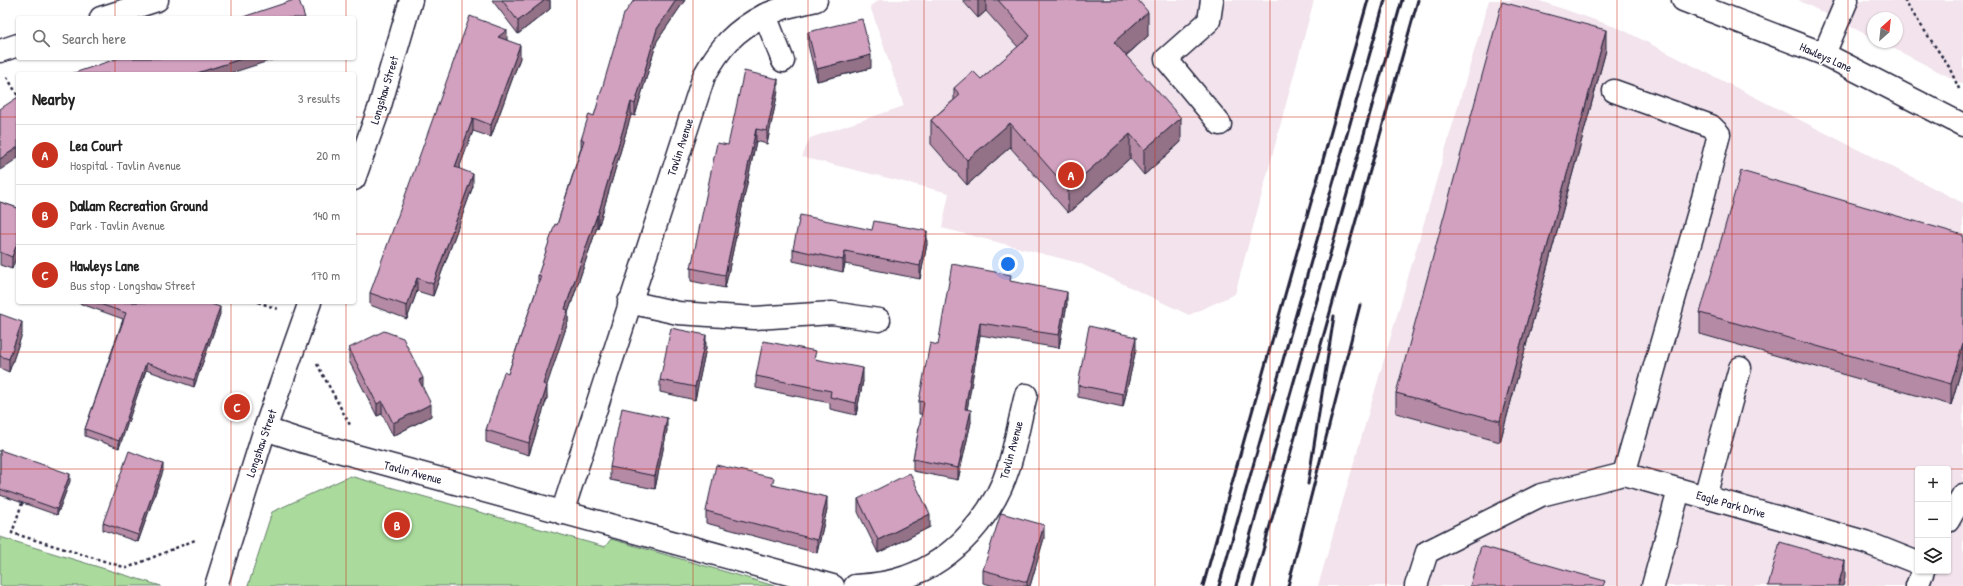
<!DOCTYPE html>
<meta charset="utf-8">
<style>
body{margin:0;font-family:"Patrick Hand",sans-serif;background:#f2f2f2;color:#222}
.controls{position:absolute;right:12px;bottom:12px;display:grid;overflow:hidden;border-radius:4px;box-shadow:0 1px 3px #0004}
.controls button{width:36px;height:36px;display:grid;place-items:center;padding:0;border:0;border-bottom:1px solid #e0e0e0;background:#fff;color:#222;font:20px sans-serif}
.compass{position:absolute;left:1867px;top:12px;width:36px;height:36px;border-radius:50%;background:#fff;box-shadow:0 1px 3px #0004;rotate:27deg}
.you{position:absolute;left:1008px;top:264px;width:14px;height:14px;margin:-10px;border:3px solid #fff;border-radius:50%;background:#1a73e8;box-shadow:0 0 0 6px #1a73e833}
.badge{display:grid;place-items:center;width:26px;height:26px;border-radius:50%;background:#c8321e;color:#fff;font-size:13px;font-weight:700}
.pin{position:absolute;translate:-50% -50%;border:2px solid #fff;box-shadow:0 1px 4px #0006}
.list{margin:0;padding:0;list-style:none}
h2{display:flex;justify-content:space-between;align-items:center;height:52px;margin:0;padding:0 16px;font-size:17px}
h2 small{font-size:13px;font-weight:400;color:#767676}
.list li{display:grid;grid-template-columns:26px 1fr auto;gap:12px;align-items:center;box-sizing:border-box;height:60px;padding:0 16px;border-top:1px solid #e0e0e0}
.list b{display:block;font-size:15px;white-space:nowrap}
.list p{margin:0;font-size:13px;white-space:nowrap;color:#767676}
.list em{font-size:13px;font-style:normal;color:#767676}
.icon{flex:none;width:22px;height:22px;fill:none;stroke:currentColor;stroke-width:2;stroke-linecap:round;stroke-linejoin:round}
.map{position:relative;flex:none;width:1963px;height:586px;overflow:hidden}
.search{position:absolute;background:#fff;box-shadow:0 1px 3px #0004;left:16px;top:16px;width:340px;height:44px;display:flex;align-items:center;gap:10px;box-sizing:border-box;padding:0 14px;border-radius:4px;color:#767676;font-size:15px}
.panel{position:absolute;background:#fff;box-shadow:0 1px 3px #0004;left:16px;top:72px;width:340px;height:232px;border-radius:4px}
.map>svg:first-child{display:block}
.built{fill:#f2e3ec;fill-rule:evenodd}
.green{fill:#aadb9c;stroke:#667e6c}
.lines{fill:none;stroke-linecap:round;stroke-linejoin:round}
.minor-casing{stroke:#22223b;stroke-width:25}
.path{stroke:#22223b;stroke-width:2.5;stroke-dasharray:3 3;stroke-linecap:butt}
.minor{stroke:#fff;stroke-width:22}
.rail{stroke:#22223b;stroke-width:3}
.wall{fill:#b58aa4;stroke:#22223b}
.shaded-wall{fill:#937186;stroke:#22223b}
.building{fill:#d2a1bf;stroke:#22223b}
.grid{fill:none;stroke:#c8321e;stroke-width:1;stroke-opacity:0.55}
.labels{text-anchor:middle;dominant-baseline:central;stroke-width:3;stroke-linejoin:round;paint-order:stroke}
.street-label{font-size:12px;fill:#22223b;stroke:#fff}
</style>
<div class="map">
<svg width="1963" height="586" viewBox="0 0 1963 586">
<rect width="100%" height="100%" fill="#fff"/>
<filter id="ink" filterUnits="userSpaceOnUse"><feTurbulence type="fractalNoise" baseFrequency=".025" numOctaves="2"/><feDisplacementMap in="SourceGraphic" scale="8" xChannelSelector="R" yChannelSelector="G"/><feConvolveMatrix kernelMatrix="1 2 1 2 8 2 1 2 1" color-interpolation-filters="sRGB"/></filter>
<g filter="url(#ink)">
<!-- built -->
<g class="built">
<path d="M879 0H1314L1235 294 1189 315 1079 263 942 228 949 193 802 157 810 138 904 106 870 6Z"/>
<path d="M1489 0H1537L1621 29 1963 203V586H1318ZM1918 469H1948V571H1918Z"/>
<path d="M1798 0H1963V84L1881 42H1897V18H1873V38Z"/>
</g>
<!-- green -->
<g class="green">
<path d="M350 476 605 547 611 539 775 586H248L272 512Z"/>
<path d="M0 537 161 586H0Z"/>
</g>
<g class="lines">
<defs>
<g id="minor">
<path d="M1212 0 1209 21 1166 59 1220 124"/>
<path d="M1683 0 1824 54 1963 125"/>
<path d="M101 18 157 0"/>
<path d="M0 51 18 45"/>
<path d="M1824 54 1847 0"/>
<path d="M783 61 765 15 786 7 816 0"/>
<path d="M1614 91 1711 126 1719 134 1703 198 1624 474"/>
<path d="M354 179 379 109 411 0"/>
<path d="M629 302 678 313 755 318 832 313 879 320"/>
<path d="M265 429 305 442 833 586"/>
<path d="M1705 497 1740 368"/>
<path d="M562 513 704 76C720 47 735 30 765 15"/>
<path d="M1948 521 1963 495"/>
<path d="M216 586 265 429 310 302"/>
<path d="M855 586C872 585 890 583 906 577 955 560 994 514 1009 466 1016 443 1020 418 1026 395"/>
<path d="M1416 586 1427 552 1541 495 1624 474 1865 542 1918 563"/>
<path d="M1653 586 1679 490"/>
<path d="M1917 586 1923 571"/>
</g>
</defs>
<!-- minor casing -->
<use href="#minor" class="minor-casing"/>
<!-- path -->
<g class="path">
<path d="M1904 0 1949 67 1960 91"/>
<path d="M7 77 18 96"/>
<path d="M258 302 278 309"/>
<path d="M317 364 350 425"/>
<path d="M22 503 12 533 127 568 195 540"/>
</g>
<!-- minor -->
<use href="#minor" class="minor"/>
<!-- rail -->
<g class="rail">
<path d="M1308 484 1334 316"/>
<path d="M1203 586 1368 0"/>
<path d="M1219 586 1385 0"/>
<path d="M1236 586 1402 0"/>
<path d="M1253 586 1418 0"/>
<path d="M1288 586 1360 305"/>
</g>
</g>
<!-- wall -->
<g class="wall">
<path d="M492 0H550V9L518 34Z"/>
<path d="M634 0H685L657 41 635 116 631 115 598 228 597 227 568 313V322L546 385 547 398 529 455 486 442V430L508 374 538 285V275L557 225 581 148V140L594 116Z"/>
<path d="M963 0H1138L1148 36 1126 56 1181 142 1144 175 1130 158 1068 213 1010 147 967 185 931 144V120L954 100V88L981 79 1018 47 986 11 978 18 963 1Z"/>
<path d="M808 32 871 68 817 81 808 45Z"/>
<path d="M507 41 520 58 491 137 473 131 459 168 473 186 433 296 417 291 407 319 370 305V293Z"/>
<path d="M1606 50 1500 442 1396 413V393Z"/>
<path d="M778 91 767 144 756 141 725 288 691 281V268L728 145Z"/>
<path d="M0 202 18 208 12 269 0 265Z"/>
<path d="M1963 235V363L1951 405 1700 334V313Z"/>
<path d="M927 244 920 279 845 264 843 272 793 261V249Z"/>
<path d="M1011 282 1067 304 1059 348 980 335 967 409 971 422 958 480 913 471V459L922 414H919V401L938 345Z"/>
<path d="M76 302H206L220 314 194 387 146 370 119 448 85 436V429L123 319Z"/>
<path d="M0 314 22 334 9 372 0 368Z"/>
<path d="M349 348 423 389 431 416 393 436 382 414 377 416 349 361Z"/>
<path d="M706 348 695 400 660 392V380Z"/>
<path d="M1136 349 1123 407 1078 397V385Z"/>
<path d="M816 359 863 381 856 415 830 409V403L756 388V376Z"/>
<path d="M667 430 655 489 610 480V467Z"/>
<path d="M0 450 70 481 57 515 0 495Z"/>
<path d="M163 471 138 542 103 530V523Z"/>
<path d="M774 485 827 509 817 553 706 523V511Z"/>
<path d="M858 499 930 527 878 553 858 512Z"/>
<path d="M1044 538 1030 586H995L983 583V570Z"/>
</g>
<!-- shaded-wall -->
<g class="shaded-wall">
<path d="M545 0H550V9L518 34V21Z"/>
<path d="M676 0H685L657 41 635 116V104L657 29Z"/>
<path d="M978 0H986V11L978 18Z"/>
<path d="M1148 12V36L1114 66V42Z"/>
<path d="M507 30V43L498 37Z"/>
<path d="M1606 30V50L1500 442V421Z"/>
<path d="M520 45V58L491 137V125Z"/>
<path d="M871 55V68L817 81V69Z"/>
<path d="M244 58H278L228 74H194Z"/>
<path d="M778 79V91L767 144V131Z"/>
<path d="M631 102V115L598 228V215Z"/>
<path d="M473 118V131L455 179V167Z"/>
<path d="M1181 118V142L1144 175V150Z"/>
<path d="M1010 123V147L967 185V160Z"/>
<path d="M756 129V141L725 288V275Z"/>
<path d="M1130 134V158L1068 213V189Z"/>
<path d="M18 147V158L0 170V159Z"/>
<path d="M473 174V186L433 296V284Z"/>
<path d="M597 215V227L568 313V322L543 397V384L565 309Z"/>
<path d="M927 231V244L920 279V266Z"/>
<path d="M18 241V253L12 269V257Z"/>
<path d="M845 251V264L843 272V260Z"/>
<path d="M417 278V291L407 319V306Z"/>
<path d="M1067 292V304L1059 348V335Z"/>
<path d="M220 307V314L194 387V380Z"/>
<path d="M22 322V334L9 372V359Z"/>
<path d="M980 323V335L965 422V409Z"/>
<path d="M706 335V348L695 400V387Z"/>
<path d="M1136 337V349L1123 407V394Z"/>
<path d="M1963 343V363L1951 405V384Z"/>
<path d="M146 363V370L119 448V441Z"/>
<path d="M863 368V381L856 415V403Z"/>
<path d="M423 378V391L419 380Z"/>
<path d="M547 386V398L529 455V443Z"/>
<path d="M382 401V414L377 416V404Z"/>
<path d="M431 404V416L393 436V423Z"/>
<path d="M971 410V422L958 480V468Z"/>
<path d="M667 418V430L655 489V476Z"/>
<path d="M163 464V471L138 542V535Z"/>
<path d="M70 474V481L57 515V509Z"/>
<path d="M827 497V509L817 553V540Z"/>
<path d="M930 514V527L878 553V540Z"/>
<path d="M1044 525V538L1030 586H1027V582Z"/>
<path d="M1845 561V578L1843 586H1838Z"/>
</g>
<!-- building -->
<g class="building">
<path d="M294 0H299L305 18H240Z"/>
<path d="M502 0H545L518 21Z"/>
<path d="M634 0H676L657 29 635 104 631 102 598 215H597L565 309 568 310 543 384 547 386 529 443 486 430 504 372 508 374 541 276 538 275 555 224 557 225 584 140H581L589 114 594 116 624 14Z"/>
<path d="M998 0H1138L1148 12 1114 42 1181 118 1144 150 1130 134 1068 189 1010 123 967 160 931 120 960 95 954 88 973 71 981 79 1030 36Z"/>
<path d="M1502 2 1606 30 1500 421 1396 393Z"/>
<path d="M470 16 507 30 498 37 520 45 491 125 473 118 455 167 473 174 433 284 417 278 407 306 370 293Z"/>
<path d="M862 19 871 55 817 69 808 32Z"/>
<path d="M119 58H244L194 74H71Z"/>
<path d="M744 71 778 79 767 131 756 129 725 275 691 268 717 143 728 145Z"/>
<path d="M18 97V147L0 159V109Z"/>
<path d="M1741 171 1963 235V343L1951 384 1700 313Z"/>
<path d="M0 202 18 208V241L12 257 0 252Z"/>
<path d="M800 215 872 230 874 221 927 231 920 266 845 251 843 260 793 249Z"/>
<path d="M952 264 1011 275 1010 281 1067 292 1059 335 980 323 965 409 971 410 958 468 913 459 924 402 919 401 930 343 938 345Z"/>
<path d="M94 302H206L220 307 194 380 146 363 119 441 85 429 126 313Z"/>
<path d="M0 314 22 322 9 359 0 356Z"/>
<path d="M1089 326 1136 337 1123 394 1078 385Z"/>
<path d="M671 328 706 335 695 387 660 380Z"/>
<path d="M384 331 403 338 423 378 419 380 431 404 393 423 382 401 377 404 349 348Z"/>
<path d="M763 341 816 351 814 359 863 368 856 403 830 397 831 391 756 376Z"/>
<path d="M622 408 667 418 655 476 610 467Z"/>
<path d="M0 450 70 474 57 509 0 489Z"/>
<path d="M129 451 163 464 138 535 103 523Z"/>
<path d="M716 465 774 478 772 485 827 497 817 540 706 511Z"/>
<path d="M910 473 930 514 878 540 858 499Z"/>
<path d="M1001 513 1044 525 1027 582 983 570Z"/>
<path d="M1780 542 1845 561 1838 586H1768Z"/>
<path d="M1481 546 1605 581 1603 586H1470Z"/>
</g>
</g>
<!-- grid -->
<path class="grid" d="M115 0V18M231 0V18M346 0V18M462 0V586M577 0V586M693 0V586M808 0V586M924 0V586M1039 0V586M1155 0V586M1270 0V586M1386 0V586M1501 0V586M1617 0V586M1732 0V586M1848 0V586M115 58V74M231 58V74M346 58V74M0 117H18M354 117H1963M0 234H18M354 234H1963M115 302V586M231 302V586M346 302V586M0 352H1963M0 469H1963"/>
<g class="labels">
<!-- street labels -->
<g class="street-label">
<text transform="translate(1826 57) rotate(24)">Hawleys Lane</text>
<text transform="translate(384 90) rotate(-73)">Longshaw Street</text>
<text transform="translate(680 147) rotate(-72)">Tavlin Avenue</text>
<text transform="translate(261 443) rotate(-71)">Longshaw Street</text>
<text transform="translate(1011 450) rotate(-75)">Tavlin Avenue</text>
<text transform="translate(413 472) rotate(15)">Tavlin Avenue</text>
<text transform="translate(1731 504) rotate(16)">Eagle Park Drive</text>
</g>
</g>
</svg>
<div class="controls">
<button>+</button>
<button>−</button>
<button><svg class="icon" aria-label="layers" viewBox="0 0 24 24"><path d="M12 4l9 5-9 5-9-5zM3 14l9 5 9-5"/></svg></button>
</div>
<svg class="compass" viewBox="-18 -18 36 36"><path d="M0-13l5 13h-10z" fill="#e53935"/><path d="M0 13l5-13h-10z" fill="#767676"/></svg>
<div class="you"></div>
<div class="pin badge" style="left:1071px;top:175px">A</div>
<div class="pin badge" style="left:397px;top:525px">B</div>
<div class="pin badge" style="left:237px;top:407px">C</div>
<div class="search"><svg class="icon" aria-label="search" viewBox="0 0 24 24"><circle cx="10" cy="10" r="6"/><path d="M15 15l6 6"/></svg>Search here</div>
<section class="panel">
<h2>Nearby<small>3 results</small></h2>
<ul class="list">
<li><span class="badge">A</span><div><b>Lea Court</b><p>Hospital · Tavlin Avenue</p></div><em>20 m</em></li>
<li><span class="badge">B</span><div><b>Dallam Recreation Ground</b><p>Park · Tavlin Avenue</p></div><em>140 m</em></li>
<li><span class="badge">C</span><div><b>Hawleys Lane</b><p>Bus stop · Longshaw Street</p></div><em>170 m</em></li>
</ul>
</section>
</div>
